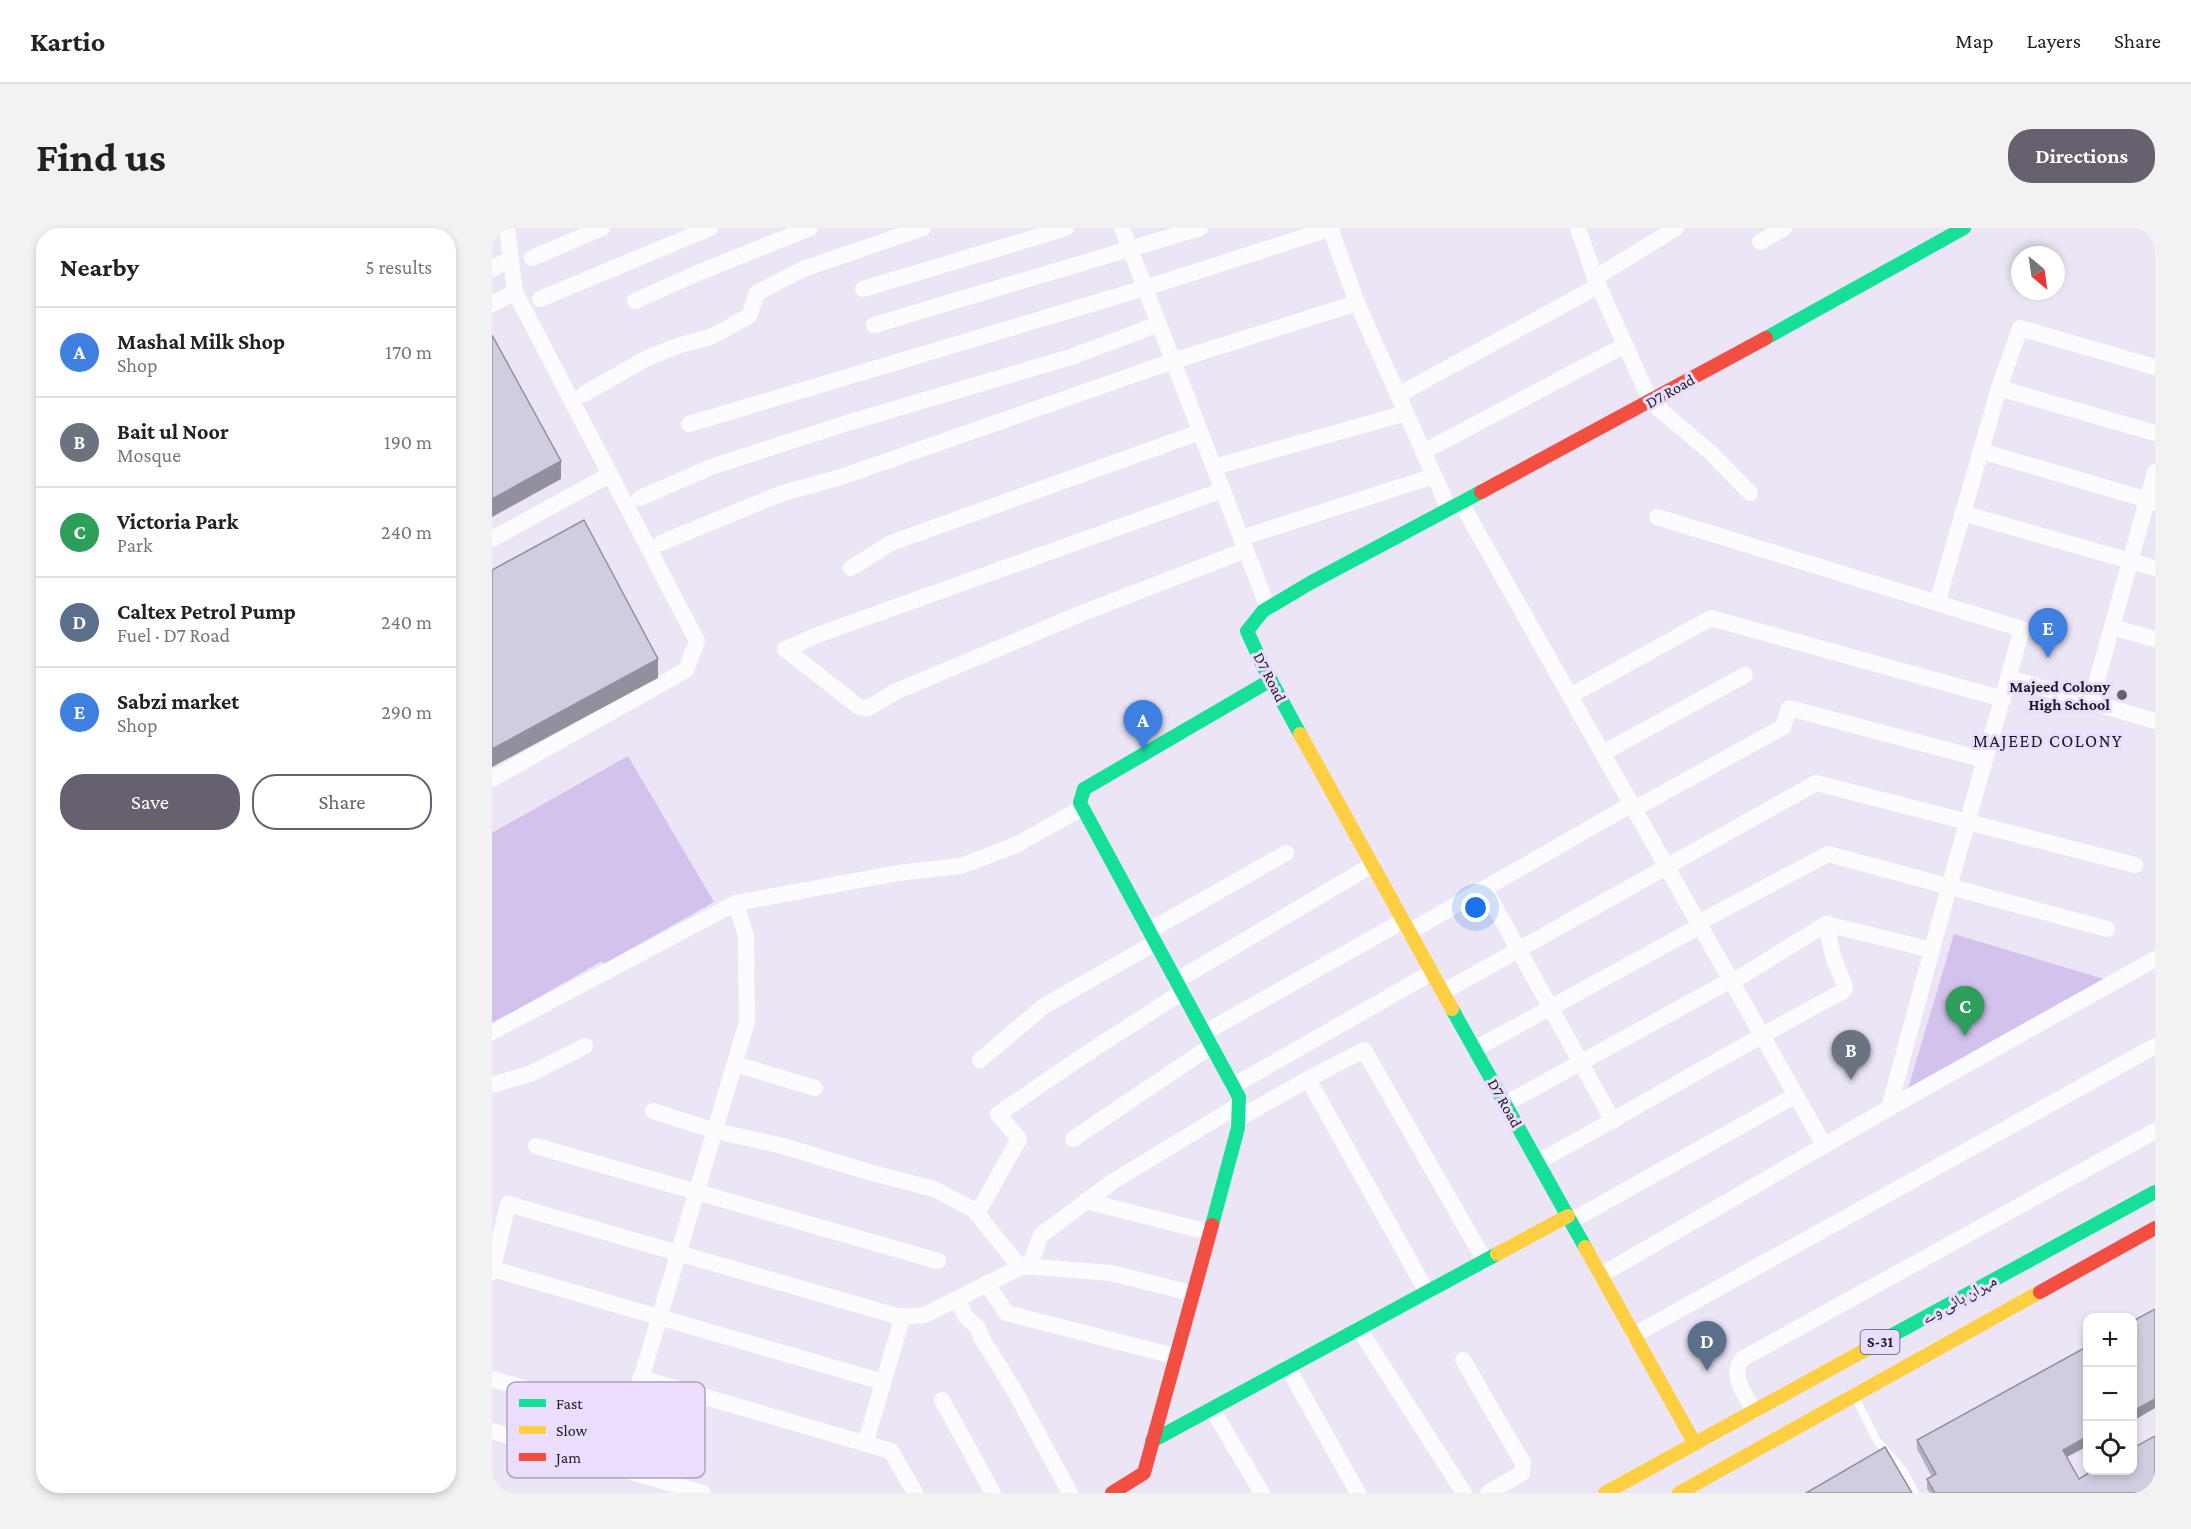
<!DOCTYPE html>
<meta charset="utf-8">
<style>
body{margin:0;font-family:"Crimson Pro","Noto Naskh Arabic",serif;background:#f2f2f2;color:#222}
.controls{position:absolute;right:18px;bottom:18px;display:grid;overflow:hidden;border-radius:12px;box-shadow:0 3px 9px #0003}
.controls button{width:54px;height:54px;display:grid;place-items:center;padding:0;border:0;border-bottom:2px solid #e0e0e0;background:#fff;color:#222;font:30px sans-serif}
.compass{position:absolute;left:1519px;top:18px;width:54px;height:54px;border-radius:50%;background:#fff;box-shadow:0 3px 9px #0003;rotate:151deg}
.you{position:absolute;left:984px;top:680px;width:21px;height:21px;margin:-15px;border:4px solid #fff;border-radius:50%;background:#1a73e8;box-shadow:0 0 0 9px #1a73e833}
.badge{display:grid;place-items:center;width:39px;height:39px;border-radius:50%;background:#66606f;color:#fff;font-size:20px;font-weight:700}
.pin{position:absolute;translate:-50% -50px;filter:drop-shadow(0 2px 3px #0008)}
.pin::after{content:'';position:absolute;top:32px;width:21px;height:18px;background:inherit;clip-path:polygon(0 0,100% 0,50% 100%)}
.list{margin:0;padding:0;list-style:none}
h2{display:flex;justify-content:space-between;align-items:center;height:78px;margin:0;padding:0 24px;font-size:26px}
h2 small{font-size:20px;font-weight:400;color:#767676}
.list li{display:grid;grid-template-columns:39px 1fr auto;gap:18px;align-items:center;box-sizing:border-box;height:90px;padding:0 24px;border-top:2px solid #e0e0e0}
.list b{display:block;font-size:22px;white-space:nowrap}
.list p{margin:0;font-size:20px;white-space:nowrap;color:#767676}
.list em{font-size:20px;font-style:normal;color:#767676}
.actions{display:flex;gap:12px;padding:18px 24px}
.actions a{flex:1;padding:14px 0;border:2px solid #66606f;border-radius:24px;text-align:center;font-size:21px;color:#66606f}
.actions .main{background:#66606f;color:#fff}
.icon{flex:none;width:33px;height:33px;fill:none;stroke:currentColor;stroke-width:2;stroke-linecap:round;stroke-linejoin:round}
.map{position:relative;flex:none;width:1663px;height:1265px;overflow:hidden;border-radius:24px}
header{display:flex;align-items:center;gap:36px;box-sizing:border-box;height:84px;padding:0 30px;background:#fff;border-bottom:2px solid #e0e0e0}
header strong{font-size:28px}
nav{display:flex;gap:33px;margin-inline-start:auto;font-size:21px}
.intro{display:flex;align-items:center;justify-content:space-between;box-sizing:border-box;height:144px;padding:0 36px}
h1{margin:0;font-size:42px}
.button{padding:15px 27px;border-radius:24px;background:#66606f;color:#fff;font-size:21px;font-weight:700}
main{display:flex;gap:36px;padding:0 36px}
aside{flex:1;background:#fff;border-radius:24px;box-shadow:0 3px 9px #0003}
.map>svg:first-child{display:block}
.green{fill:#d3c2eb}
.lines{fill:none;stroke-linecap:round;stroke-linejoin:round}
.lane{stroke:#fcfbfe;stroke-width:8}
.street{stroke:#fcfbfe;stroke-width:16}
.fast{stroke:#16e098;stroke-width:14}
.slow{stroke:#ffcf43;stroke-width:14}
.jam{stroke:#f24e42;stroke-width:14}
.wall{fill:#b3b0c1}
.shaded-wall{fill:#92909d}
.building{fill:#d0cde0;stroke:#92909d;stroke-width:1.5}
.poi-dot{fill:#66606f;stroke:#eadefc;stroke-width:2}
.labels{text-anchor:middle;dominant-baseline:central;stroke-width:6;stroke-linejoin:round;paint-order:stroke}
.shield{fill:#eadefc;stroke:#5c5467;stroke-width:1.5}
.shield-label{font-size:15px;font-weight:bold;fill:#1f1927}
.street-label{font-size:16px;fill:#1f1927;stroke:#eadefc}
.poi-label{font-size:16px;font-weight:bold;fill:#1f1927;stroke:#eadefc;text-anchor:end}
.neighbourhood-label{font-size:18px;letter-spacing:1.5px;fill:#1f1927;stroke:#eadefc}
.key{fill:#eadefc;stroke:#ada3bc;stroke-width:1.5}
.key-label{font-size:16px;fill:#1f1927}
</style>
<header>
<strong>Kartio</strong>
<nav><a>Map</a><a>Layers</a><a>Share</a></nav>
</header>
<div class="intro"><h1>Find us</h1><a class="button">Directions</a></div>
<main>
<aside>
<h2>Nearby<small>5 results</small></h2>
<ul class="list">
<li><span class="badge" style="background:#3f7fe0">A</span><div><b>Mashal Milk Shop</b><p>Shop</p></div><em>170 m</em></li>
<li><span class="badge" style="background:#6b7280">B</span><div><b>Bait ul Noor</b><p>Mosque</p></div><em>190 m</em></li>
<li><span class="badge" style="background:#2e9e5b">C</span><div><b>Victoria Park</b><p>Park</p></div><em>240 m</em></li>
<li><span class="badge" style="background:#5c6f8a">D</span><div><b>Caltex Petrol Pump</b><p>Fuel · D7 Road</p></div><em>240 m</em></li>
<li><span class="badge" style="background:#3f7fe0">E</span><div><b>Sabzi market</b><p>Shop</p></div><em>290 m</em></li>
</ul>
<div class="actions"><a class="main">Save</a><a>Share</a></div>
</aside>
<div class="map">
<svg width="1663" height="1265" viewBox="0 0 1663 1265">
<rect width="100%" height="100%" fill="#ebe5f5"/>
<!-- green -->
<g class="green">
<path d="M136 528 222 674 112 736 110 733 0 796V605Z"/>
<path d="M1462 706 1615 752 1415 864Z"/>
</g>
<g class="lines">
<!-- lane -->
<path class="lane" d="M1364 1171 1385 1213 1411 1242 1423 1265"/>
<!-- street -->
<g class="street">
<path d="M630 0 776 380"/>
<path d="M838 0 865 75 957 281"/>
<path d="M1086 0 1103 50 1159 174 1218 224 1258 265"/>
<path d="M1268 14 1292 0"/>
<path d="M40 30 110 0"/>
<path d="M0 41 19 30"/>
<path d="M1103 50 1184 0"/>
<path d="M371 61 574 0"/>
<path d="M48 71 218 0"/>
<path d="M143 73 208 44 318 0"/>
<path d="M0 76 23 64"/>
<path d="M382 97 708 0"/>
<path d="M1507 160 1663 205"/>
<path d="M92 166 155 130 188 117 219 109 257 88 265 65 311 41 431 0"/>
<path d="M906 167 1106 58"/>
<path d="M197 196 653 60 840 0"/>
<path d="M1489 223 1663 274"/>
<path d="M931 224 1133 117"/>
<path d="M722 239 914 185"/>
<path d="M731 262 328 406 293 421 367 479 376 480 405 463 593 384 754 322"/>
<path d="M148 270 219 239 355 195 579 129 667 96"/>
<path d="M969 275 1332 917"/>
<path d="M1470 285 1663 340"/>
<path d="M1165 289 1530 401 1457 659 1397 880"/>
<path d="M749 310 942 248"/>
<path d="M0 311 117 247"/>
<path d="M169 315 288 266 349 249 681 133 865 75"/>
<path d="M359 340 399 315 708 204"/>
<path d="M1445 375 1507 160 1528 100 1663 139"/>
<path d="M1620 399 1663 411"/>
<path d="M1517 450 1663 493"/>
<path d="M1078 468 1219 390 1511 471"/>
<path d="M1599 474 1663 244"/>
<path d="M1111 525 1253 447"/>
<path d="M0 551 194 442 205 413 23 64 15 0"/>
<path d="M1142 581 1291 499 1297 480 1493 532"/>
<path d="M993 661 1121 893"/>
<path d="M1206 695 1336 626 1615 701"/>
<path d="M657 703 794 625"/>
<path d="M917 704 1140 576"/>
<path d="M684 753 880 637"/>
<path d="M1240 754 1334 696 1440 722"/>
<path d="M951 764 1324 555 1643 637"/>
<path d="M0 804 244 675 406 645 469 638 524 617 590 580"/>
<path d="M712 805 911 693"/>
<path d="M983 821 1208 698"/>
<path d="M488 832 552 778 663 715"/>
<path d="M243 836 323 860"/>
<path d="M816 851 872 822 993 1033"/>
<path d="M0 857 40 845 93 818"/>
<path d="M741 858 939 745"/>
<path d="M1013 876 1239 752"/>
<path d="M161 883 223 903 291 918 373 943 442 961 482 982 524 1034 531 1038 619 1045 699 1065"/>
<path d="M746 891 816 851 935 1064"/>
<path d="M581 911 719 818"/>
<path d="M44 918 446 1033"/>
<path d="M1046 934C1148 878 1247 818 1350 764L1353 761 1352 756 1341 728 1334 696"/>
<path d="M594 973 716 1004"/>
<path d="M485 986 527 911 506 886 594 826 690 764"/>
<path d="M1079 993 1304 867"/>
<path d="M537 1039 549 1007 620 954 747 877"/>
<path d="M1 1041 391 1154"/>
<path d="M0 1044 16 976 408 1089 433 1087 531 1038"/>
<path d="M1109 1047 1397 880 1663 731"/>
<path d="M495 1055 514 1085 682 1128"/>
<path d="M466 1071 473 1088 486 1100 489 1109 521 1160 578 1265"/>
<path d="M867 1101 972 1265"/>
<path d="M1142 1107 1663 818"/>
<path d="M971 1132 1031 1235 1030 1245 996 1265"/>
<path d="M796 1140 866 1265"/>
<path d="M148 1150 399 1223 423 1265"/>
<path d="M0 1151 136 1190"/>
<path d="M450 1172 501 1265"/>
<path d="M720 1181 770 1265"/>
<path d="M1262 1183C1254 1167 1237 1148 1250 1131L1663 903"/>
<path d="M0 1203 211 1265"/>
<path d="M373 1216 411 1088"/>
<path d="M123 1239 255 794 254 708 244 675"/>
</g>
<!-- fast -->
<g class="fast">
<path d="M1274 110 1472 0"/>
<path d="M808 506 771 438 755 403 771 383 818 355 989 264"/>
<path d="M960 781 1093 1019"/>
<path d="M720 997 746 900 747 869 588 575 592 561 779 452"/>
<path d="M1384 1116 1663 964"/>
<path d="M660 1213 1005 1026"/>
</g>
<!-- slow -->
<g class="slow">
<path d="M808 506 960 781"/>
<path d="M1093 1019 1203 1216"/>
<path d="M1005 1026 1076 988"/>
<path d="M1113 1265 1384 1116"/>
<path d="M1187 1265 1548 1064"/>
</g>
<!-- jam -->
<g class="jam">
<path d="M989 264 1274 110"/>
<path d="M1548 1064 1663 1000"/>
<path d="M620 1265 652 1245 720 997"/>
</g>
</g>
<!-- wall -->
<path class="wall" d="M1425 1212 1575 1229 1587 1251 1663 1265H1438L1435 1261V1251L1440 1249 1425 1221Z"/>
<!-- shaded-wall -->
<g class="shaded-wall">
<path d="M0 0H10V3L0 9Z"/>
<path d="M69 233V251L0 289V271Z"/>
<path d="M166 431V450L0 539V521Z"/>
<path d="M1663 1171V1180L1641 1193V1183Z"/>
<path d="M1596 1208V1218L1571 1231V1222Z"/>
</g>
<!-- building -->
<g class="building">
<path d="M0 107 69 233 0 271Z"/>
<path d="M92 292 166 431 0 521V342Z"/>
<path d="M1663 1081V1171L1641 1183V1093Z"/>
<path d="M1596 1118V1208L1571 1222 1587 1251 1601 1242H1641V1220L1663 1208V1265H1443L1435 1251 1444 1246 1425 1212Z"/>
<path d="M1393 1219 1420 1265H1314Z"/>
</g>
<!-- markers -->
<circle class="poi-dot" cx="1630" cy="467" r="6"/>
<g class="labels">
<!-- shield labels -->
<rect class="shield" x="1368.5" y="1102" width="39" height="24" rx="4.5"/>
<g class="shield-label">
<text x="1388" y="1114">S-31</text>
</g>
<!-- street labels -->
<g class="street-label">
<text transform="translate(1178 163) rotate(-29)">D7 Road</text>
<text transform="translate(778 449) rotate(63)">D7 Road</text>
<text transform="translate(1013 875) rotate(61)">D7 Road</text>
<text transform="translate(1467 1071) rotate(-29)">مہران ہائی وے</text>
</g>
<!-- poi labels -->
<g class="poi-label">
<text x="1618" y="458">Majeed Colony<tspan x="1618" dy="18">High School</tspan></text>
</g>
<!-- neighbourhood labels -->
<g class="neighbourhood-label">
<text x="1556" y="513">MAJEED COLONY</text>
</g>
</g>
<!-- legend -->
<rect x="15" y="1154" width="198" height="96" rx="9" class="key"/>
<rect x="27" y="1171" width="27" height="8" fill="#16e098"/>
<rect x="27" y="1198" width="27" height="8" fill="#ffcf43"/>
<rect x="27" y="1225" width="27" height="8" fill="#f24e42"/>
<g class="key-label">
<text x="64" y="1181">Fast</text>
<text x="64" y="1208">Slow</text>
<text x="64" y="1235">Jam</text>
</g>
</svg>
<div class="controls">
<button>+</button>
<button>−</button>
<button><svg class="icon" aria-label="locate" viewBox="0 0 24 24"><circle cx="12" cy="12" r="6"/><path d="M12 2v4M12 18v4M2 12h4M18 12h4"/></svg></button>
</div>
<svg class="compass" viewBox="-18 -18 36 36"><path d="M0-13l5 13h-10z" fill="#e53935"/><path d="M0 13l5-13h-10z" fill="#767676"/></svg>
<div class="you"></div>
<div class="pin badge" style="left:651px;top:522px;background:#3f7fe0">A</div>
<div class="pin badge" style="left:1359px;top:852px;background:#6b7280">B</div>
<div class="pin badge" style="left:1473px;top:808px;background:#2e9e5b">C</div>
<div class="pin badge" style="left:1215px;top:1143px;background:#5c6f8a">D</div>
<div class="pin badge" style="left:1556px;top:430px;background:#3f7fe0">E</div>
</div>
</main>
